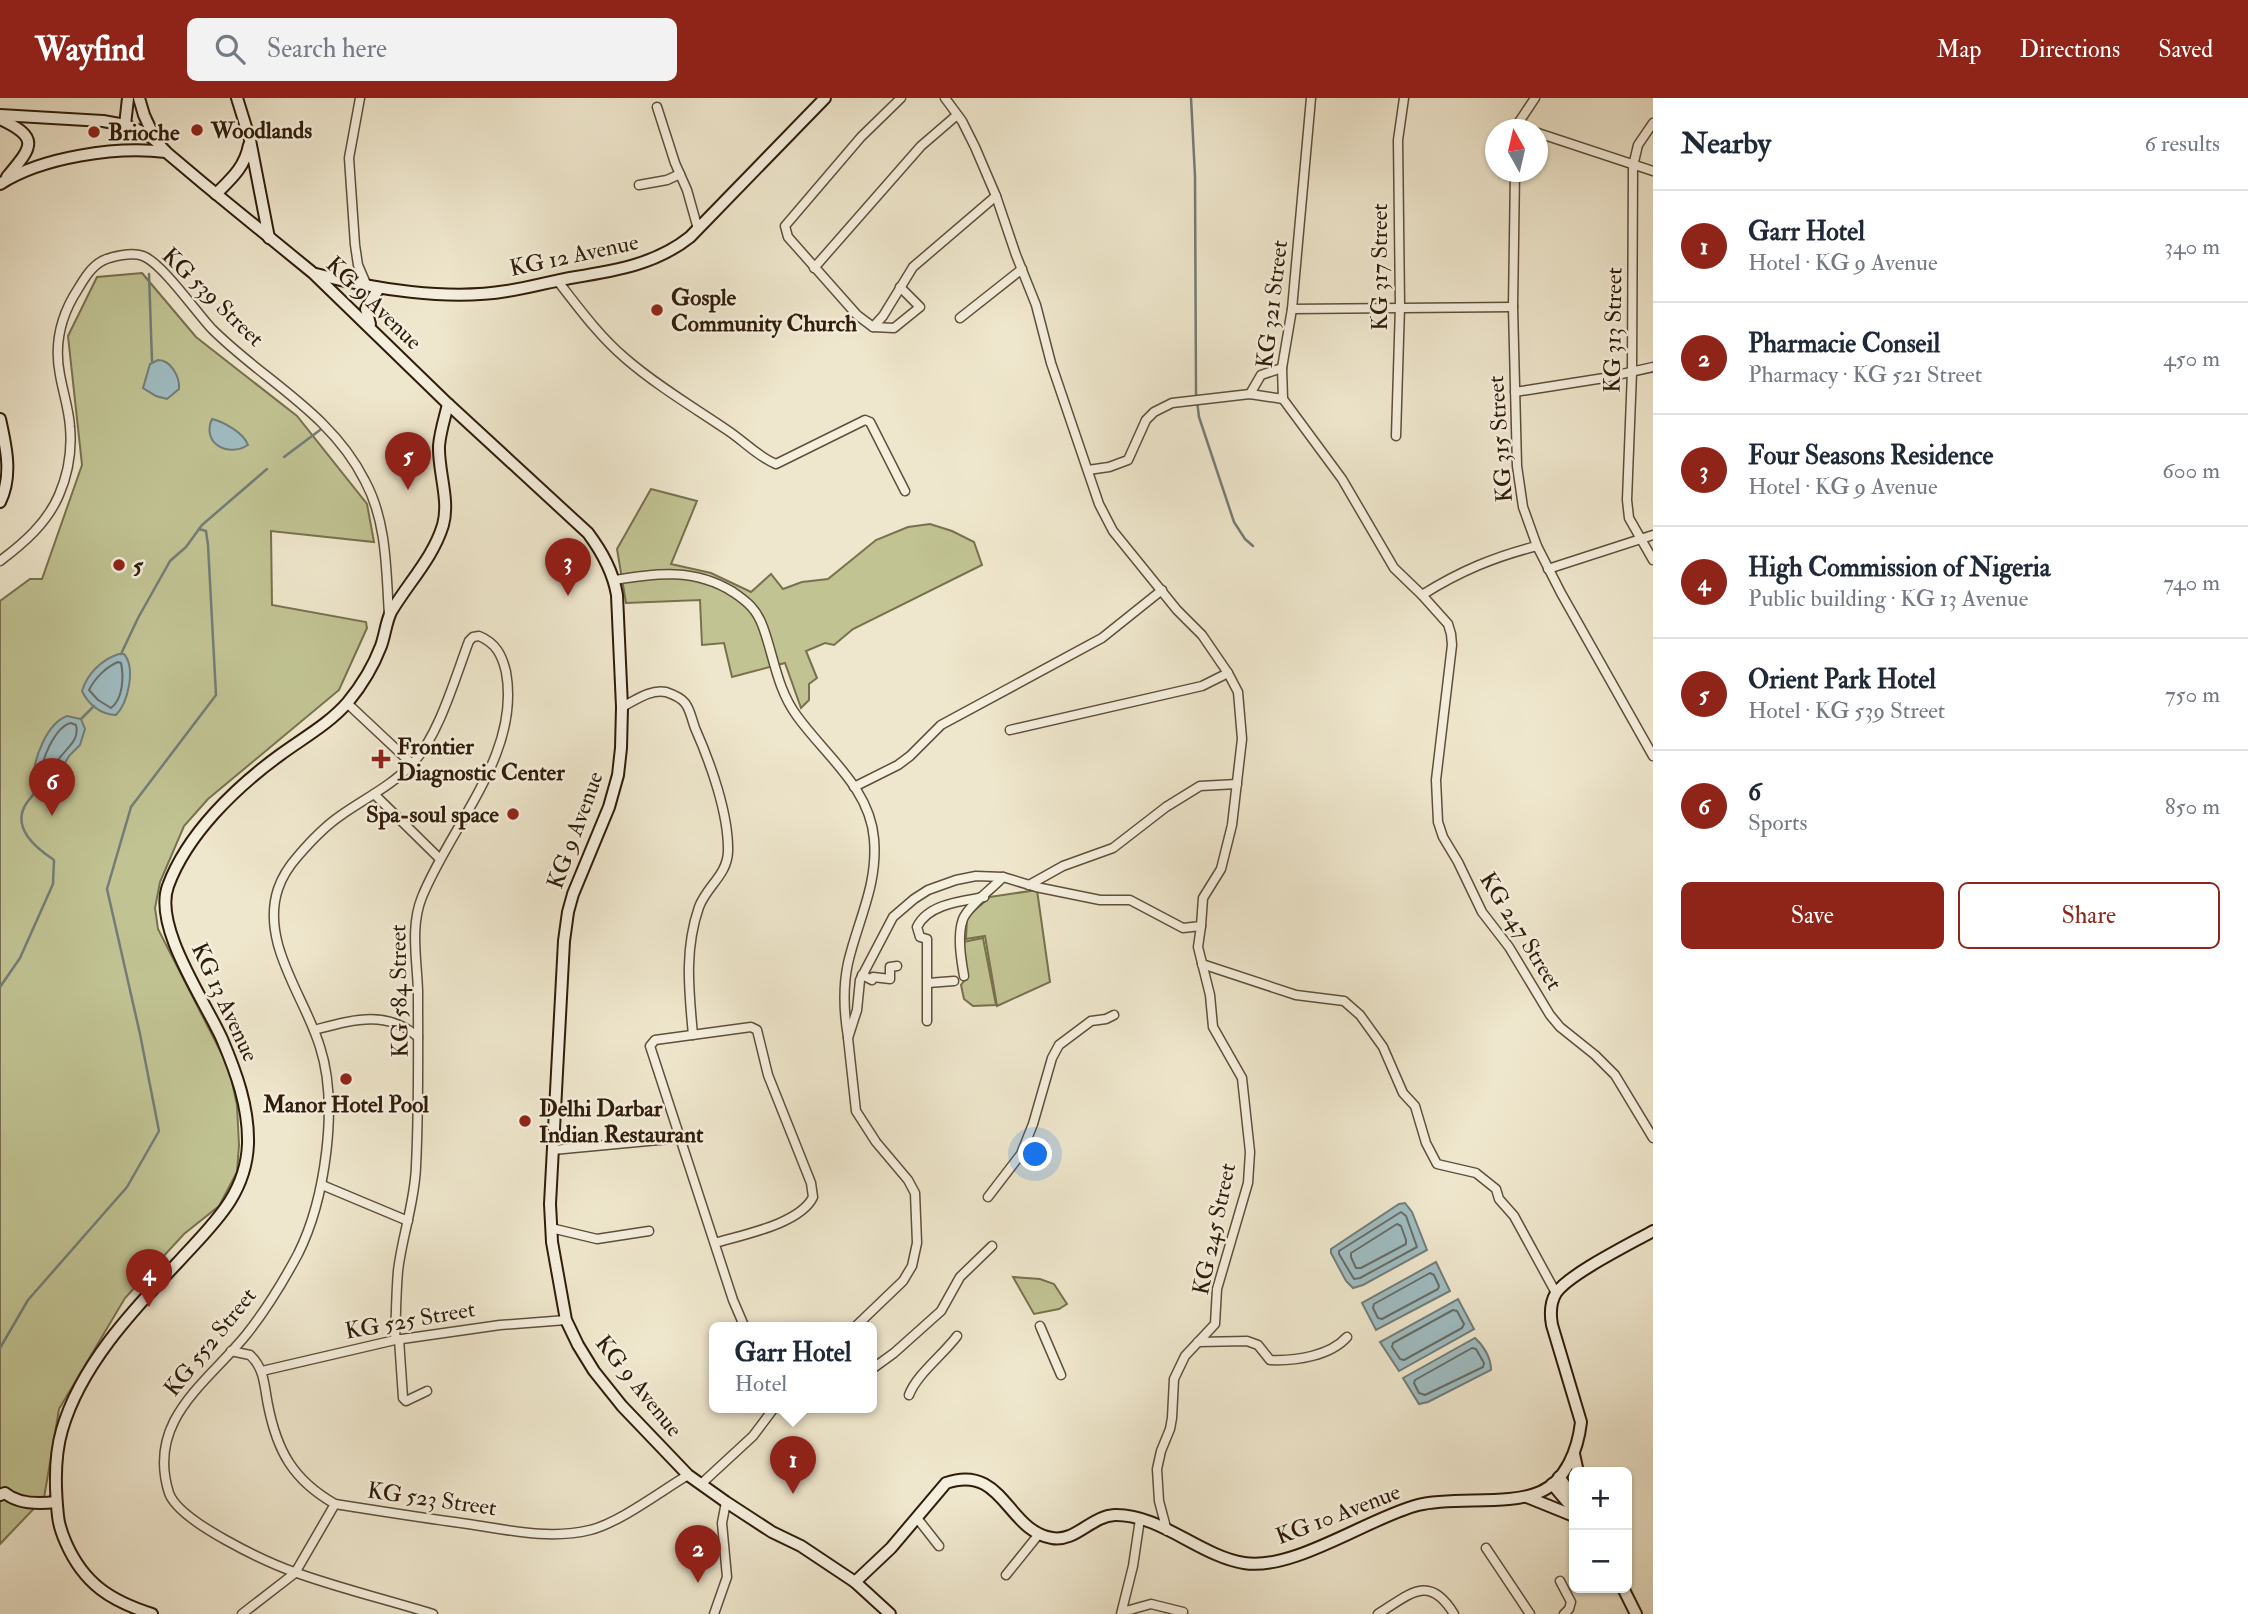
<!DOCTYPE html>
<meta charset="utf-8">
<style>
body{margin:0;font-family:"IM FELL Double Pica",serif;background:#f2f2f3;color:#1f2937}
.controls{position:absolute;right:21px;bottom:21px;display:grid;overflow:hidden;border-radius:10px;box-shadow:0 2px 5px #0004}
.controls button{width:63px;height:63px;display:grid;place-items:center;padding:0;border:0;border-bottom:2px solid #e0e1e3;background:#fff;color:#1f2937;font:35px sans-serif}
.compass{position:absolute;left:1485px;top:21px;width:63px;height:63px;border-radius:50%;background:#fff;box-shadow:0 2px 5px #0004;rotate:352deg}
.you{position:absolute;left:1036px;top:1057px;width:24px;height:24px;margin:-18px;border:5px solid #fff;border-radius:50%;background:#1a73e8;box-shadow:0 0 0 10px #1a73e833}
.badge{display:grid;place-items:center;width:46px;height:46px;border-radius:50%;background:#8f2418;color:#fff;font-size:23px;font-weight:700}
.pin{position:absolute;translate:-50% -58px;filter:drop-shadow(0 2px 4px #0008)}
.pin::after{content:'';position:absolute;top:37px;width:24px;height:21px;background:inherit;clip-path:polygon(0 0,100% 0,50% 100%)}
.popup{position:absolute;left:709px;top:1224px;width:168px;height:91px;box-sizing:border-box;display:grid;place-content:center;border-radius:10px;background:#fff;filter:drop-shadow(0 2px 5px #0005);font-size:23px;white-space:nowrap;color:#747a83}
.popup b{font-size:26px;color:#1f2937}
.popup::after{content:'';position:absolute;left:50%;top:100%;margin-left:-14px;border:14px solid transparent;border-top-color:#fff}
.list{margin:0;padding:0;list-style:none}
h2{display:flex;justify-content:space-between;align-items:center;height:91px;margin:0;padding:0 28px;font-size:30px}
h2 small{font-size:23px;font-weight:400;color:#747a83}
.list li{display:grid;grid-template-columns:46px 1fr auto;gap:21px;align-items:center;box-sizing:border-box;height:112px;padding:0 28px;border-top:2px solid #e0e1e3}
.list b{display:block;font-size:26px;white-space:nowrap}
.list p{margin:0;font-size:23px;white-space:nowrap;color:#747a83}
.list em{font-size:23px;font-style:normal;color:#747a83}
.actions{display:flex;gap:14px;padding:21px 28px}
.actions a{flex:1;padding:16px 0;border:2px solid #8f2418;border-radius:10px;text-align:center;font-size:24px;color:#8f2418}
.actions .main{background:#8f2418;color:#fff}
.icon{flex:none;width:38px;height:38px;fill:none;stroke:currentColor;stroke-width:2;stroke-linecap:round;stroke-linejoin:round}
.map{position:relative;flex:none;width:1653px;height:1516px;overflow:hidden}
header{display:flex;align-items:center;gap:42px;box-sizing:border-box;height:98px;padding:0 35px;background:#8f2418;color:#fff}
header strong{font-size:33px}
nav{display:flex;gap:38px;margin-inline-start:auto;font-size:24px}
.search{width:490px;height:63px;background:#f2f2f3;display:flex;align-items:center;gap:18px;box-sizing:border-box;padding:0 24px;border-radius:10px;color:#747a83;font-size:26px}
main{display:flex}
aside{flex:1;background:#fff}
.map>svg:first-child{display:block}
.green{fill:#c1c393;stroke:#78704e;stroke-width:2}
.water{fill:#9fbdc2;stroke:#727d78;stroke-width:2}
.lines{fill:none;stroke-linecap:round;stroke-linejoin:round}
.shore{stroke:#676c66;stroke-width:2}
.stream{stroke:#727d78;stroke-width:2.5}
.street-casing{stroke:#5f4f3b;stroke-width:11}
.secondary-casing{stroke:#2f1c0a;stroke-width:14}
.street{stroke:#f5efde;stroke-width:8}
.secondary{stroke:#f5efde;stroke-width:10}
.poi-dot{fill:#8f2418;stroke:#f5efde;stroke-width:2.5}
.labels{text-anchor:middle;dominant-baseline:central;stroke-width:5;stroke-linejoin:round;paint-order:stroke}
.poi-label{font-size:23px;font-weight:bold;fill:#2f1c0a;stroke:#f5efde;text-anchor:start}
.street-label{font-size:23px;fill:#2f1c0a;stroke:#f5efde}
</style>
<header>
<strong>Wayfind</strong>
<div class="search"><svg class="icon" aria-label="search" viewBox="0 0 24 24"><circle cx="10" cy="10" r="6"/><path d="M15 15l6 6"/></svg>Search here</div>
<nav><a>Map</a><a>Directions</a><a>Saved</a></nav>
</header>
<main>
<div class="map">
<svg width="1653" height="1516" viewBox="0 0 1653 1516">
<rect width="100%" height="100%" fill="#efe7cd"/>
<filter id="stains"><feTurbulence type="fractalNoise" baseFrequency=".00286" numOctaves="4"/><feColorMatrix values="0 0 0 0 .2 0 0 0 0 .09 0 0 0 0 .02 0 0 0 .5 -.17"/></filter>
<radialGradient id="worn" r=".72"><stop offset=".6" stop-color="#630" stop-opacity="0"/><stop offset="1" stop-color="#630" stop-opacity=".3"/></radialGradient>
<!-- green -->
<g class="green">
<path d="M142 175 196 239 297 318 367 406 374 444 271 433 272 507 366 524 367 530 339 592 208 701 184 728 160 784 155 810 158 831 229 970 237 1007 239 1047 237 1074 219 1108 184 1136 125 1200 59 1311 44 1400 0 1446V503L30 481H42L82 367 68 238 97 179Z"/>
<path d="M651 391 697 403 671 466 711 475 751 494 771 476 783 491 802 484 828 481 876 442 908 429 930 426 952 433 974 444 982 467 853 531 834 547 825 545 806 553 817 580 809 586V602L801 610 785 565 732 579 724 545 702 547 700 502 626 505 617 451Z"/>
<path d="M1037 792 1050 884 997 908 985 838 966 841 967 819 990 799Z"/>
<path d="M983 840 996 907 973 908 964 901 961 887 967 879 963 844Z"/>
<path d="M1013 1179 1040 1181 1054 1186 1067 1206 1059 1211 1034 1216Z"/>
</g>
<!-- water -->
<g class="water">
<path d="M158 262C171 262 180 279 179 291L167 301 156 298 143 290 150 266Z"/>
<path d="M212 321C224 324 244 335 248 347 228 360 201 345 212 321Z"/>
<path d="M119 556H124C136 570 128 605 116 617 101 617 88 606 82 593 87 576 102 561 119 556Z"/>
<path d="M67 618 81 621 85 631 80 647 69 658 55 682 44 688 38 687 33 681C34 661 46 626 67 618Z"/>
<path d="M1405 1105 1412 1114 1427 1152 1363 1187 1353 1190 1346 1183 1331 1155V1151L1399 1106Z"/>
<path d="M1436 1164 1450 1193 1376 1232 1362 1205Z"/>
<path d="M1458 1201 1474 1231 1399 1273 1380 1244Z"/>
<path d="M1475 1240C1484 1248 1491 1260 1491 1272L1428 1304 1419 1306 1403 1280Z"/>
</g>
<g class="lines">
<!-- shore -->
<g class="shore">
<path d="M118 564 121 565C124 579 123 601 111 610L98 602 89 592C95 580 106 569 118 564Z"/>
<path d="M71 625 76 627C80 643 66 650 58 662 54 667 52 672 49 677L42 680C38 665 56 628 71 625Z"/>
<path d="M1401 1114 1406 1118 1417 1149 1360 1180 1354 1181 1339 1156V1153Z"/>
<path d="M1397 1126 1401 1128 1406 1142V1146L1361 1170H1356L1351 1159V1155Z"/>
<path d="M1430 1175 1434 1177 1439 1188 1438 1191 1382 1221 1378 1220 1373 1210 1374 1206Z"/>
<path d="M1453 1212 1457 1213 1464 1226 1462 1230 1404 1262 1400 1261 1392 1249 1393 1245Z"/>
<path d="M1472 1250 1476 1251 1484 1265 1483 1269 1425 1297 1419 1295 1414 1285 1415 1282Z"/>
</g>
<!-- stream -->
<g class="stream">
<path d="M1191 0 1195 78 1196 295 1199 319 1234 424 1245 441 1253 448"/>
<path d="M149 176 152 263"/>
<path d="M284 359 320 332"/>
<path d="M121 556 138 520 170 463 186 449 202 427 267 371"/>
<path d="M81 621 94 608"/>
<path d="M0 889 20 860 53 786 54 762C36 750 11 730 26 706 30 699 37 695 38 687"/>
<path d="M0 1250 28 1202 127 1089 159 1033 140 936 107 791 131 709 216 597 208 447 206 433 199 431"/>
</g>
<defs>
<g id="street">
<path d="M360 0 349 60 355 147 358 167 367 188"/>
<path d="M1311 0 1292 211 1282 270 1283 301 1342 381 1394 470 1422 497 1448 526 1451 536 1452 547 1436 682 1438 724 1443 739 1458 764 1482 814 1509 849 1550 917 1560 929 1595 957 1615 977 1653 1040"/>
<path d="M657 9 675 65 687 92 698 131"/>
<path d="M1653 25 1638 47 1633 68 1632 274 1627 402 1629 420 1653 462"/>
<path d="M1517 32V27L1535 0"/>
<path d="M1538 35 1653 73"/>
<path d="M1515 74 1513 209 1517 368 1523 409 1537 448 1561 495 1653 658"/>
<path d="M639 87 667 82 680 76"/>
<path d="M814 170 921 48 957 17"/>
<path d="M557 182C578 209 599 238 625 260 656 287 693 309 727 332 744 343 758 359 776 366L865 322 870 324 905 393"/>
<path d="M900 189 920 209 894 230 873 229 857 217 788 139 785 128 861 39 901 0"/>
<path d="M1292 211 1513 209"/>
<path d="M960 220 1022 171"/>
<path d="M873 229 883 218 913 169 996 98"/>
<path d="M1515 294 1604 280 1653 269"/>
<path d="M1250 296 1261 277 1282 270"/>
<path d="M1396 338 1400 208 1398 42 1404 0"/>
<path d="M1088 372 1109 369 1128 362 1146 322 1154 314 1172 305 1250 296 1283 301"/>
<path d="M0 463C24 445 47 425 59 397 68 376 72 351 70 329 69 312 63 294 60 277 54 247 61 217 78 191 84 181 91 169 102 163 112 158 132 154 143 158 162 165 196 214 212 231 264 283 331 315 365 383 387 424 386 471 389 517"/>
<path d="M1548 471 1653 437"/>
<path d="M615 482C656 475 695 470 733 494 748 504 757 512 763 529 774 559 777 591 797 618 825 657 870 690 874 741 878 787 858 822 848 865 843 888 844 915 848 939"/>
<path d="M1422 497C1460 473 1494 459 1537 448"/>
<path d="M347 605 412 666"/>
<path d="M622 609C636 602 650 591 666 594 672 596 681 600 685 605 690 611 692 622 695 630 710 664 729 716 728 754 727 777 707 788 699 809 684 852 689 893 693 937"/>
<path d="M1010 632 1202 588 1228 575"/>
<path d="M854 689 898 667 910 658 941 627 1102 540 1162 492"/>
<path d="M374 696 440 761"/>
<path d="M1029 787 1063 768 1113 750 1166 709 1200 688 1237 686"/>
<path d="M1202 866 1296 897 1344 903 1360 917 1383 949 1403 995 1415 1008 1426 1045 1437 1066 1476 1075 1496 1091 1499 1101 1514 1118 1556 1195"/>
<path d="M862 877 872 882 873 879 890 881V869L897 868"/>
<path d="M964 878C961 861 957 837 963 821 968 808 993 790 1003 779"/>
<path d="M928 885 954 883"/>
<path d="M927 923V841L920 839 917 829C928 806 962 803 984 799"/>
<path d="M314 932C352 922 386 911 418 939"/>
<path d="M553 1052 680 1040"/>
<path d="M322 1087 408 1123"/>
<path d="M988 1099 1021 1056 1033 1026 1052 960 1059 947 1091 923 1106 921 1114 917"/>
<path d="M551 1130 597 1141 649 1133"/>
<path d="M715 1145C742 1137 800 1126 813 1099L811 1085 768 977 757 932 751 929 655 942 650 948 733 1202 745 1230"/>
<path d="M1040 1228 1061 1277"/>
<path d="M854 1230 903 1183 912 1168 917 1145 915 1095 908 1082 876 1044 856 1013 848 940 857 912 860 882 893 819 914 801 928 792 956 782 976 778 1003 779 1036 789 1100 802H1130L1183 830 1201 828 1203 800 1221 771 1232 727 1242 641 1238 594 1228 575 1202 537 1177 512 1113 433 1099 406 1051 265 1036 207 1016 157 996 98 975 49 962 23 945 0"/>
<path d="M399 1241 403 1300 406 1303 427 1293"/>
<path d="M395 1242C396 1219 396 1196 398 1173 402 1138 415 1104 416 1068 419 1010 418 952 418 893 417 862 410 828 422 799 451 727 521 656 506 574 502 557 496 545 479 538L473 539 469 543C455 580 439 637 413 665 393 687 364 701 340 718 324 729 310 744 298 758 290 767 282 779 278 791 260 845 305 899 320 949 339 1007 325 1102 298 1156 283 1184 266 1212 246 1237 207 1285 146 1322 169 1395 179 1424 268 1465 297 1475 342 1491 388 1502 433 1516"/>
<path d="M1198 1244 1247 1243 1258 1247 1270 1262C1296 1263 1330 1258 1347 1239"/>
<path d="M231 1253 250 1257C265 1271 264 1288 268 1307 277 1353 293 1382 335 1406 379 1413 423 1420 468 1426 508 1432 550 1442 590 1432 619 1425 661 1393 688 1377"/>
<path d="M872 1271 894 1255 941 1213 960 1179 992 1148"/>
<path d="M262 1273 395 1242 500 1227 566 1222"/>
<path d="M909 1297C917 1276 943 1257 957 1238"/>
<path d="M701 1386 753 1338 774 1310"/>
<path d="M917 1420 939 1448"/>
<path d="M1167 1433 1159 1403 1157 1371 1161 1353 1170 1331 1172 1320 1174 1281 1185 1258 1215 1226 1217 1191 1248 1085 1250 1054 1242 980 1213 929 1210 897 1198 849 1201 828"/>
<path d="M1486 1450 1530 1516"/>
<path d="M1006 1477 1039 1436"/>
<path d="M1560 1483 1571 1504 1569 1511 1564 1516"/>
<path d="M1122 1514 1151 1506 1183 1514"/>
<path d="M242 1516 295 1475 335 1406"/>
<path d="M714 1516 727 1479 722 1425 726 1404"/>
<path d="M1121 1516 1133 1468 1140 1421"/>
<path d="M1378 1516C1410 1496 1429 1475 1454 1516"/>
</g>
<g id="secondary">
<path d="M139 0 144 17 156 43"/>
<path d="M237 0 250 42 269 140"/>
<path d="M0 17 103 23 125 27 145 35 156 43 166 54 204 86 313 175 448 306 588 435C602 454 613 473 617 497L622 609 621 650 618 677 609 709 573 796 568 814 564 843 550 1106 552 1144 566 1222 578 1247 594 1273 622 1308 688 1377 726 1404 772 1434 801 1448 855 1484 890 1516"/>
<path d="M0 21C41 40 32 49 7 79"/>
<path d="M125 27 128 0"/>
<path d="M0 86C42 59 116 48 166 54"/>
<path d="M216 96C231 81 245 69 249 47"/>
<path d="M316 176C373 191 448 203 507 193 528 190 549 184 570 180 613 173 655 167 690 139L825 0"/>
<path d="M370 226 366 211 379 190"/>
<path d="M0 321C6 348 13 378 0 404"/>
<path d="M1574 1356 1578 1374"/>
<path d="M1559 1379 1574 1399"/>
<path d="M1552 1386 1574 1412"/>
<path d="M0 1397 5 1395C18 1406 40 1406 56 1404"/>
<path d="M1527 1399 1574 1418"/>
<path d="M855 1484 891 1450 946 1385C1003 1365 1007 1433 1052 1440 1076 1444 1091 1418 1115 1417 1160 1416 1200 1458 1244 1465 1294 1473 1368 1420 1418 1407 1454 1398 1508 1408 1540 1394 1566 1383 1578 1351 1581 1324L1552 1227C1550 1216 1550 1205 1556 1195 1569 1176 1630 1146 1653 1133"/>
<path d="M1623 1490 1636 1516"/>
<path d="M152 1516C111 1503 84 1486 66 1445 62 1436 59 1428 58 1418 55 1390 54 1359 62 1332 81 1266 135 1210 181 1161 213 1126 246 1097 248 1046 249 1009 236 974 222 941 205 903 153 829 168 788 187 736 236 689 280 657 303 640 329 626 348 604 362 587 373 569 381 548 385 537 386 524 391 514 408 485 433 460 443 427 450 402 438 373 439 348 440 334 445 319 448 306"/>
</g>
</defs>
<!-- street casing -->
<use href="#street" class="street-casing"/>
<!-- secondary casing -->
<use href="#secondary" class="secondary-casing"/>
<!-- street -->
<use href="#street" class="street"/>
<!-- secondary -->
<use href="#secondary" class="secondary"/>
</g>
<!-- markers -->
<g class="poi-dot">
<circle cx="197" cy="32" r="7"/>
<circle cx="94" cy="34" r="7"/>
<circle cx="657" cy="212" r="7"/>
<circle cx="119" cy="467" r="7"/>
<path d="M377.5 650.5h7v7h7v7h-7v7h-7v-7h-7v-7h7z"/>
<circle cx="513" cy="716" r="7"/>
<circle cx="346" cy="981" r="7"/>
<circle cx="525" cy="1023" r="7"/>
</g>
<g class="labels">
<!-- poi labels -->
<g class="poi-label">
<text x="211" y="32">Woodlands</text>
<text x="108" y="34">Brioche</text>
<text x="671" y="199">Gosple<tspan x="671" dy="26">Community Church</tspan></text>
<text x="133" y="467">5</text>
<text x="397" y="648">Frontier<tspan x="397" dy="26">Diagnostic Center</tspan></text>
<text x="499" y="716" text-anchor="end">Spa-soul space</text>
<text x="346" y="1006" text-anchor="middle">Manor Hotel Pool</text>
<text x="539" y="1010">Delhi Darbar<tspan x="539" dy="26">Indian Restaurant</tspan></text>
</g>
<!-- street labels -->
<g class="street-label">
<text transform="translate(574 157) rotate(-12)">KG 12 Avenue</text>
<text transform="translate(1379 169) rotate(-90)">KG 317 Street</text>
<text transform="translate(213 199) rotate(44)">KG 539 Street</text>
<text transform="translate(374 205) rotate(44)">KG 9 Avenue</text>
<text transform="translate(1272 206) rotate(-83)">KG 321 Street</text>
<text transform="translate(1613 232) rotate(-89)">KG 313 Street</text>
<text transform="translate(1500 341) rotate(-94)">KG 315 Street</text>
<text transform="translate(575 732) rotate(-70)">KG 9 Avenue</text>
<text transform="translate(1521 833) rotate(58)">KG 247 Street</text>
<text transform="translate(399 893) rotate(-91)">KG 584 Street</text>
<text transform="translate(225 904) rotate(65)">KG 13 Avenue</text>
<text transform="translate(1214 1131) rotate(-78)">KG 245 Street</text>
<text transform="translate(410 1222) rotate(-10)">KG 525 Street</text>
<text transform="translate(210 1244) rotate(-51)">KG 552 Street</text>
<text transform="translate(639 1288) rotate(51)">KG 9 Avenue</text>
<text transform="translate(432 1401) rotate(8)">KG 523 Street</text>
<text transform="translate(1338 1416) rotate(-21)">KG 10 Avenue</text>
</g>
</g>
<rect width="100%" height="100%" filter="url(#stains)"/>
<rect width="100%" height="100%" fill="url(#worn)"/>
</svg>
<div class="controls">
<button>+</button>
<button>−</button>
</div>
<svg class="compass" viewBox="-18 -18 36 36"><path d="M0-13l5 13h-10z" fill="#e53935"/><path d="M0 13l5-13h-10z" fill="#747a83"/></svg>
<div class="you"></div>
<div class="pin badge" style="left:793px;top:1396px">1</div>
<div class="popup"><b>Garr Hotel</b>Hotel</div>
<div class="pin badge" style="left:698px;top:1485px">2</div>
<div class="pin badge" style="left:568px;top:498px">3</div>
<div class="pin badge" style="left:149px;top:1209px">4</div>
<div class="pin badge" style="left:408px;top:392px">5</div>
<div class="pin badge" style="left:52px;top:718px">6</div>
</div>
<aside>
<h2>Nearby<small>6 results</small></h2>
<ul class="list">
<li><span class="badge">1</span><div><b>Garr Hotel</b><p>Hotel · KG 9 Avenue</p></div><em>340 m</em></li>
<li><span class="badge">2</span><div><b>Pharmacie Conseil</b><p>Pharmacy · KG 521 Street</p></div><em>450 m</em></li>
<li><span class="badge">3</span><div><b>Four Seasons Residence</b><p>Hotel · KG 9 Avenue</p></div><em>600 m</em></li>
<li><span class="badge">4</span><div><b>High Commission of Nigeria</b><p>Public building · KG 13 Avenue</p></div><em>740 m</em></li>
<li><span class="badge">5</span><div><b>Orient Park Hotel</b><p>Hotel · KG 539 Street</p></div><em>750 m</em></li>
<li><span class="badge">6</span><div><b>6</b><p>Sports</p></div><em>850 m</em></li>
</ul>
<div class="actions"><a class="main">Save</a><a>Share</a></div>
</aside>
</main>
